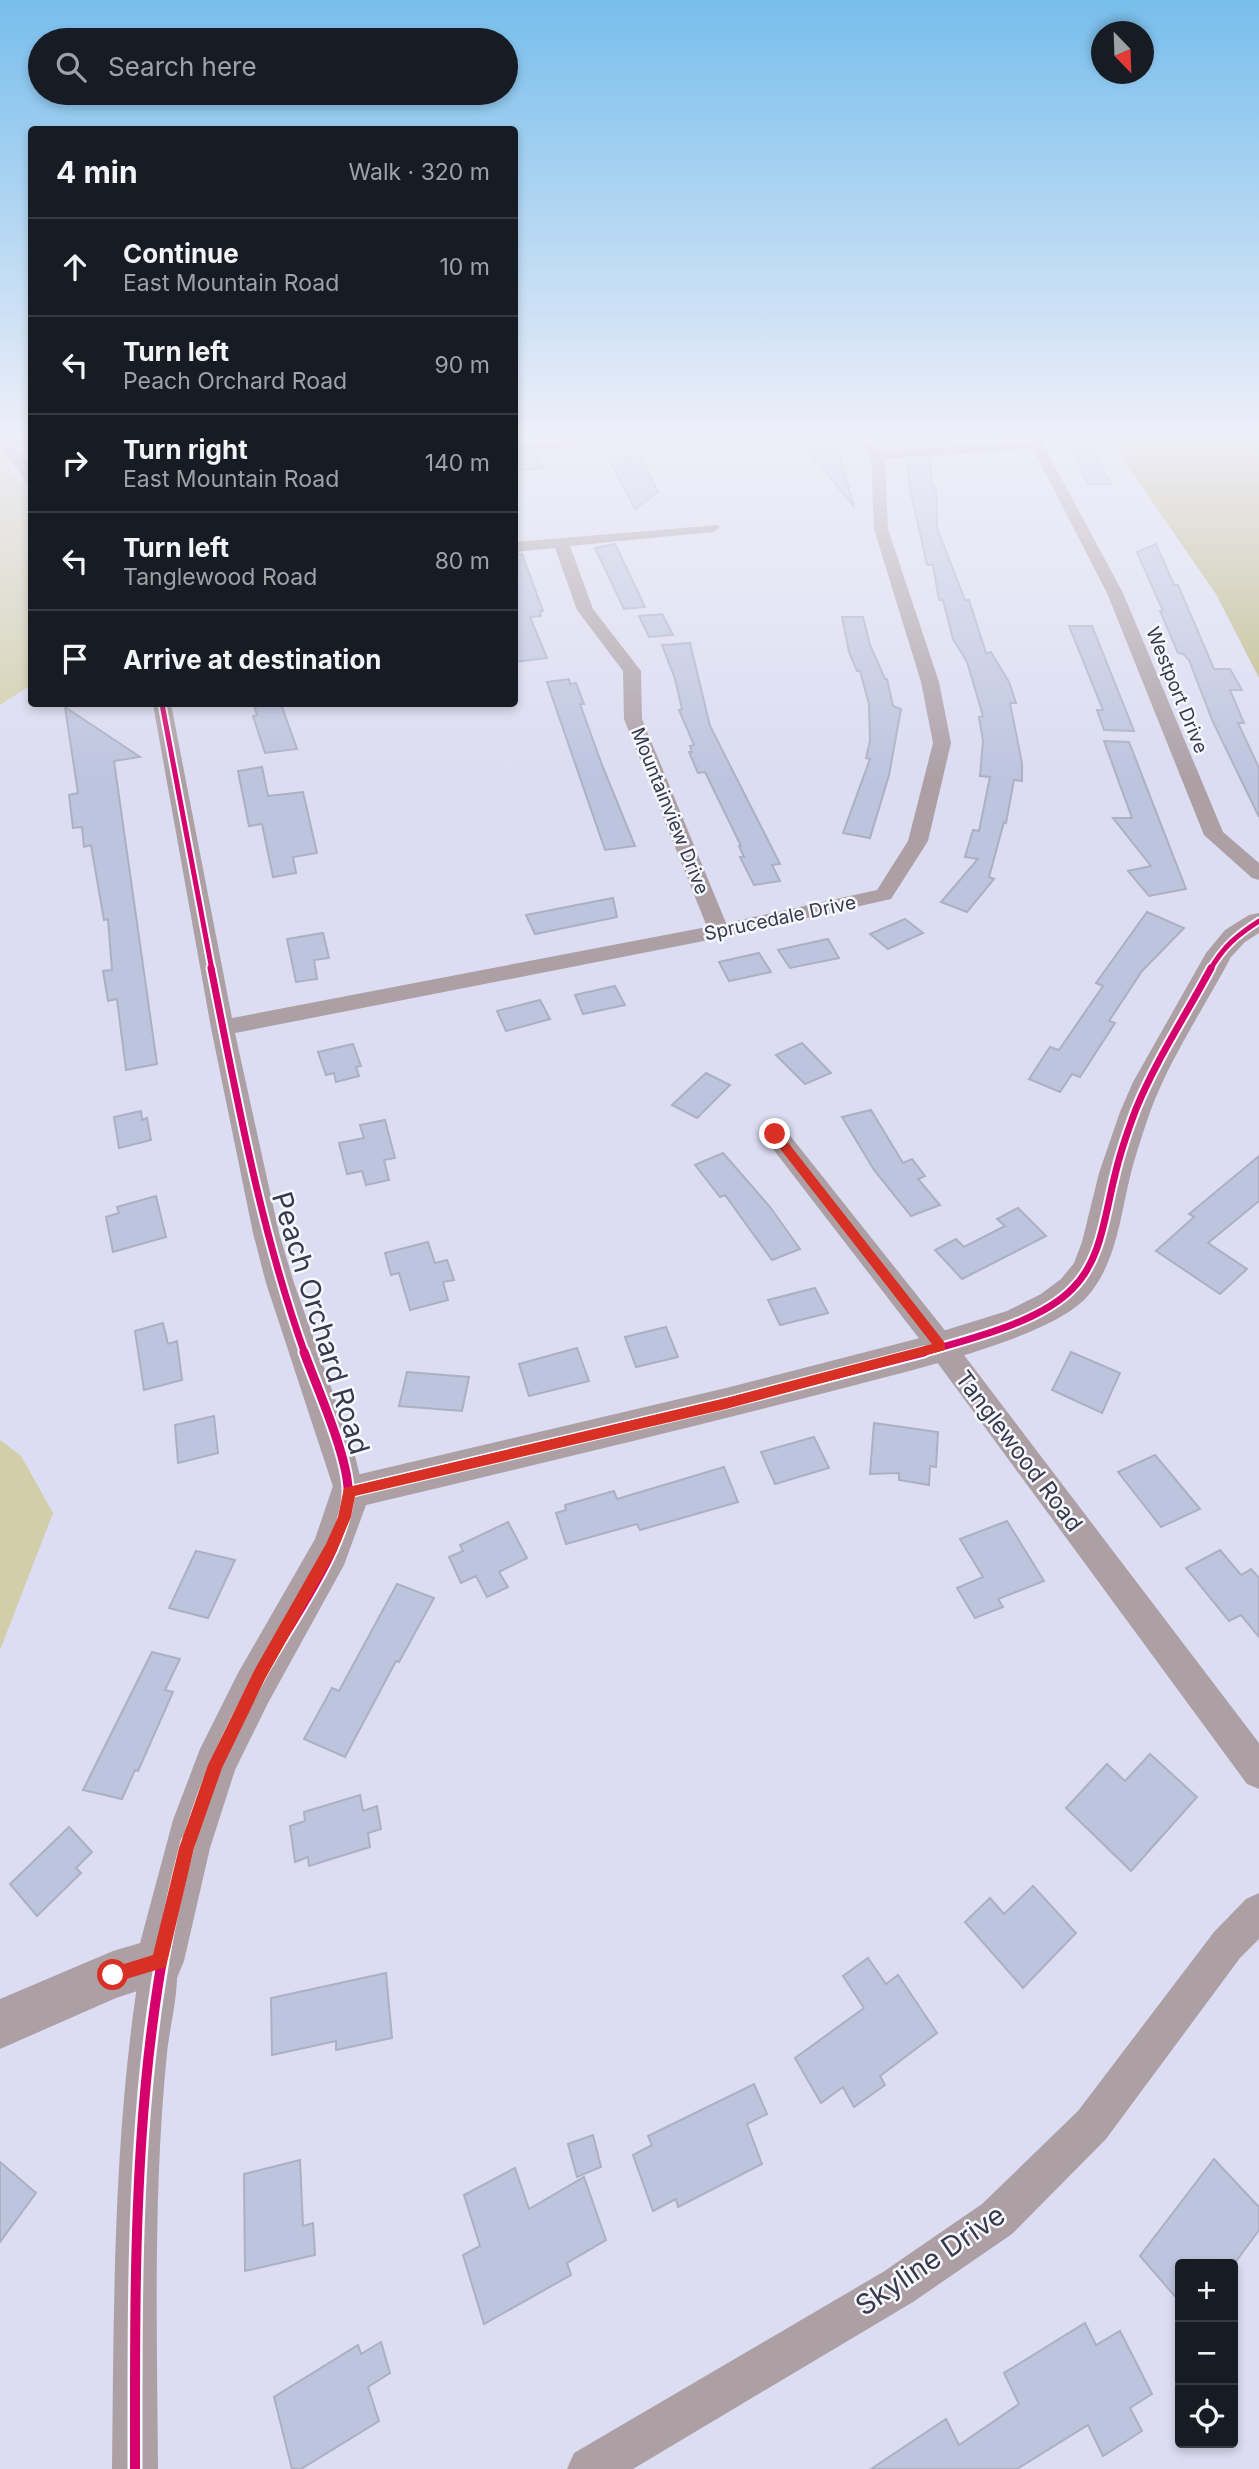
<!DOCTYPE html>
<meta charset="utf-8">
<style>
body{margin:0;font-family:Inter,sans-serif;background:#242831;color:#f1f3f6}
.controls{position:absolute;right:21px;bottom:21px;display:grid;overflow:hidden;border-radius:7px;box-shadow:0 4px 10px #0003}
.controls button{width:63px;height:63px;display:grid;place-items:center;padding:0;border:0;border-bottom:2px solid #363941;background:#171b24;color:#f1f3f6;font:35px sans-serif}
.compass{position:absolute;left:1091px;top:21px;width:63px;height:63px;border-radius:50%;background:#171b24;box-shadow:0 4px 10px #0003;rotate:157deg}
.stop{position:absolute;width:21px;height:21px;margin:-16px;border:5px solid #d93025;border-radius:50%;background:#fff}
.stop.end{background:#d93025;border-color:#fff;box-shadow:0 2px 7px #0008}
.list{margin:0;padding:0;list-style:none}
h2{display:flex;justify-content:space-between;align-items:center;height:91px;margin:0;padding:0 28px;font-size:30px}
h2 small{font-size:23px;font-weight:400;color:#9ea1a6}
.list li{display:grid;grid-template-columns:46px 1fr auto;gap:21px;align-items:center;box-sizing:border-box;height:98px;padding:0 28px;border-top:2px solid #363941}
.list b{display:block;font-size:26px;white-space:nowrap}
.list p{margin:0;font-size:23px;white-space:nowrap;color:#9ea1a6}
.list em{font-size:23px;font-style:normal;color:#9ea1a6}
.icon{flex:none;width:38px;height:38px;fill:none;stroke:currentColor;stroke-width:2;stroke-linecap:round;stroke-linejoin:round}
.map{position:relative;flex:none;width:1259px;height:2469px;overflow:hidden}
.search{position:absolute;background:#171b24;box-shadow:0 4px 10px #0003;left:28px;top:28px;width:490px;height:77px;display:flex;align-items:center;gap:18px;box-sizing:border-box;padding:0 24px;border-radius:38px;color:#9ea1a6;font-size:26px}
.panel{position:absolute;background:#171b24;box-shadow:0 4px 10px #0003;left:28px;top:126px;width:490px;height:581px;border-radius:7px}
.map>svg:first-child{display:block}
.green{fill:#d2cea9}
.forest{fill:#bdb882}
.building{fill:#bdc4de;stroke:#acb0c3;stroke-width:2}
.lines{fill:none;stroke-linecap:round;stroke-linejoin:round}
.minor{fill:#aca0a5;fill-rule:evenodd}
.tertiary{fill:#aca0a5;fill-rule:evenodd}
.cycleway-far3-casing{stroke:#f7f8fd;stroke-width:9}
.cycleway-far2-casing{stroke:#f7f8fd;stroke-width:11}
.cycleway-far1-casing{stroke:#f7f8fd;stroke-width:13}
.cycleway-casing{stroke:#f7f8fd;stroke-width:15}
.cycleway-far3{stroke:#d6006c;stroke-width:5}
.cycleway-far2{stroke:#d6006c;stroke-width:7}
.cycleway-far1{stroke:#d6006c;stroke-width:9}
.cycleway{stroke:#d6006c;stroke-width:10}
.route{fill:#d93025}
.labels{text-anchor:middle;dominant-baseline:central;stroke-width:5;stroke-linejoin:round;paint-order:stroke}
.far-street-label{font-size:19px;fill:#38384c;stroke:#f7f8fd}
.street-label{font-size:23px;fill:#38384c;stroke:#f7f8fd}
.near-street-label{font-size:28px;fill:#38384c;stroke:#f7f8fd}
</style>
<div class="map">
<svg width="1259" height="2469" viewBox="0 0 1259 2469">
<rect width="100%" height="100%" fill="#dcdcf2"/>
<!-- green -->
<g class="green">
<path d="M0 452 31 501V685L0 705Z"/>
<path d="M0 1440 21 1456 53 1513 0 1650Z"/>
</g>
<!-- forest -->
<path class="forest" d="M1106 435H1259V678L1216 594Z"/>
<!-- building -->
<g class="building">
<path d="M835 441 854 506V507L803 444Z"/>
<path d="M1072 450 1094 451 1111 484H1088Z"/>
<path d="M535 453 542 468 514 471V455Z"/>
<path d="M640 456 658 492 635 509 609 459Z"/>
<path d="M930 459 932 486H936L937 528 965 600H969L986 653 991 652 1009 682 1016 703H1010L1022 763V781L1014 780 1006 823 1004 822 989 877 994 879 967 912 941 902 978 859 965 857 973 830 979 831 990 777 980 776 983 741 979 717 983 716 967 662 953 639 943 600H939L933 565H927L910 488 907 460Z"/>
<path d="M615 544 645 607 624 609 595 548Z"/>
<path d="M1156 544 1174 585H1178L1214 669H1230L1242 690H1230L1244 723H1238L1259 768V817L1213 722 1189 660 1183 654 1178 653 1160 611H1163L1137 552Z"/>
<path d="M522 554 543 611H540L541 616 530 617 547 658 514 662V555Z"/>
<path d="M662 614 673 635 649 637 639 616Z"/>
<path d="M842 617H863L870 645 885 679H887L893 706 901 709 889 775 870 838 843 833 870 759 866 758 870 741 869 704 860 671H857L849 652Z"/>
<path d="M1069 626H1092L1134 731 1104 730 1097 710H1103Z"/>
<path d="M690 643 710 726 780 864 772 865 780 881 754 885 740 857H744L739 846H741L705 772 698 773 689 752H692L690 746 694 745 679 710 682 709 675 679 662 645Z"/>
<path d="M569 679 570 684 576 683 584 704H580L602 765 635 846 605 850 547 682Z"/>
<path d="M266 704H281L297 749 265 753 253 716 257 715 254 706Z"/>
<path d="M65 707 140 757 114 761 157 1064 126 1070 117 999 108 1001 103 971 112 970 108 919 104 920 91 845 84 847 82 827 73 828 69 795 78 793Z"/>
<path d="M1104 741 1129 742 1186 889 1149 896 1128 871 1151 866 1113 818H1132Z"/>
<path d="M262 767 268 796 303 792 317 853 293 857 296 873 273 877 262 824 249 826 238 771Z"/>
<path d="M613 898 617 917 535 934 526 915Z"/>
<path d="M1147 912 1184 928 1142 971 1109 1021 1115 1023 1080 1077 1072 1074 1060 1092 1029 1079 1050 1047 1059 1050 1103 986 1096 983Z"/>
<path d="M905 919 923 933 888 949 870 934Z"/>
<path d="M323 933 329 958 314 960 317 979 296 982 287 939Z"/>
<path d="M828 939 839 958 790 968 778 950Z"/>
<path d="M759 953 771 972 729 981 719 962Z"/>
<path d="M615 986 625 1005 583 1014 575 995Z"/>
<path d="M540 1000 550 1019 506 1031 497 1011Z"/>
<path d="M802 1043 831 1073 805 1084 776 1055Z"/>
<path d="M353 1044 361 1066 356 1067 359 1076 336 1082 334 1073 326 1075 318 1052Z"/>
<path d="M706 1073 730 1085 697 1118 672 1105Z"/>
<path d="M871 1110 903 1163 912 1159 925 1176 918 1179 940 1205 911 1216 874 1170 842 1117Z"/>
<path d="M141 1111 142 1120 147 1118 151 1140 119 1148 114 1117Z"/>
<path d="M385 1120 395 1158 384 1160 389 1180 366 1185 362 1171 347 1174 339 1143 364 1138 360 1125Z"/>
<path d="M723 1153 770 1207 800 1249 772 1260 725 1195 720 1197 695 1165Z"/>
<path d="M1259 1156V1201L1208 1243 1247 1269 1220 1294 1156 1251 1194 1217 1189 1214Z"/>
<path d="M156 1196 166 1237 113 1252 106 1217 119 1213 117 1207Z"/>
<path d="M1018 1208 1046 1236 962 1279 935 1250 956 1239 964 1247 1005 1226 997 1219Z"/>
<path d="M428 1242 435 1263 447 1260 454 1280 443 1282 448 1300 410 1310 399 1273 391 1275 385 1253Z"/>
<path d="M815 1288 828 1313 780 1325 768 1300Z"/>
<path d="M163 1323 168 1344 177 1341 182 1380 144 1390 135 1331Z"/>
<path d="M666 1327 678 1357 636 1367 625 1337Z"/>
<path d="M577 1348 589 1381 529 1396 519 1364Z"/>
<path d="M1071 1352 1120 1373 1102 1413 1052 1390Z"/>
<path d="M407 1372 469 1377 462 1411 399 1406Z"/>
<path d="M214 1416 218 1453 178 1463 175 1425Z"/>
<path d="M874 1423 938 1432 936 1467 930 1466 929 1485 899 1480V1473L870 1474Z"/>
<path d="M814 1437 829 1468 775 1484 761 1452Z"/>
<path d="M1155 1455 1200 1509 1161 1527 1118 1472Z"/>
<path d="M724 1467 738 1502 640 1530 637 1524 566 1544 556 1513 566 1510 565 1505 614 1491 617 1499Z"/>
<path d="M1007 1521 1044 1581 998 1599 1003 1607 975 1618 957 1588 983 1577 960 1539Z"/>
<path d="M508 1522 527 1558 499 1572 508 1587 487 1597 476 1576 461 1583 449 1557 463 1551 460 1545Z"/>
<path d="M1220 1550 1241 1575 1251 1569 1259 1578V1637L1241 1615 1229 1621 1186 1568Z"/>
<path d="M196 1551 235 1560 208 1618 169 1608Z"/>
<path d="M397 1584 434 1598 399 1662 396 1661 345 1757 304 1739 332 1688 339 1691Z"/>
<path d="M152 1652 180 1659 165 1690 173 1692 138 1771 135 1770 122 1799 83 1790Z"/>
<path d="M1150 1754 1197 1797 1131 1871 1066 1808 1107 1764 1125 1781Z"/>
<path d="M360 1795 363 1811 377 1806 381 1829 368 1833 370 1847 309 1866 308 1857 295 1862 290 1826 305 1821 304 1812Z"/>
<path d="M69 1827 92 1852 76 1868 81 1873 37 1916 10 1884Z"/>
<path d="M1033 1886 1076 1933 1023 1988 965 1922 990 1898 1004 1914Z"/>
<path d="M868 1958 886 1984 898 1975 937 2033 880 2076 885 2085 854 2107 843 2087 821 2103 795 2058 864 2008 843 1976Z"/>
<path d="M386 1973 392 2038 336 2050V2041L272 2055 271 1998Z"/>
<path d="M754 2084 767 2114 747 2124 762 2164 678 2207 676 2199 653 2211 633 2155 652 2145 648 2136Z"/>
<path d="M593 2135 601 2167 577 2177 568 2144Z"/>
<path d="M1214 2159 1259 2207V2230L1234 2264H1180V2302L1140 2256Z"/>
<path d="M300 2160 303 2226 313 2223 315 2255 245 2271 244 2174Z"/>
<path d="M0 2162 36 2193 0 2242Z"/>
<path d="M515 2168 529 2209 584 2177 606 2240 567 2263 571 2275 484 2324 463 2255 480 2246 464 2195Z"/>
<path d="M1085 2323 1096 2345 1120 2331 1152 2394 1130 2408 1142 2431 1103 2456 1088 2425 1017 2469H871L946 2419 959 2445 1019 2404 1004 2373Z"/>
<path d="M381 2342 390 2373 368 2387 379 2421 301 2469H292L274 2397 358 2345 361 2354Z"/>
</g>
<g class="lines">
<!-- minor -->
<g class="minor">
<path d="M0 435H6L9 439 32 435V443L15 446 32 469V484L27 483 0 446Z"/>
<path d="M641 435 638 442 633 443 514 452V444Z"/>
<path d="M848 435H863L881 451 1029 441 1026 435H1038L1123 593 1223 832 1259 863V880L1252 878 1204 835 1107 593 1033 449 885 459 888 529 939 682 951 743 928 841 891 899 719 938 235 1033 279 1233 294 1283 354 1452 364 1492 360 1502 349 1505 338 1502 266 1283 253 1233 211 1028 153 704H171L232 1018 707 927 624 719 623 671 577 610 555 548 514 552V542L718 525 720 528 713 532 570 546 593 609 641 671 642 719 726 923 877 890 908 841 933 743 921 682 874 529 871 456Z"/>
<path d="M775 1125 784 1128 951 1338 1259 1743V1789L1247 1784 931 1354 766 1140 763 1134 766 1128Z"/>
<path d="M1259 1893V1939L1240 1958 1106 2139 1012 2234 913 2302 633 2469H567L574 2453 883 2272 982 2204 1078 2111 1214 1932 1246 1899Z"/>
<path d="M160 1942 173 1948C184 1974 170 2023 167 2053 153 2191 157 2330 158 2469H112C114 2299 113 2130 141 1961L147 1948Z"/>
</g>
<!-- tertiary -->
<path class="tertiary" d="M1259 913V933L1245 942 1231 957C1204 1008 1170 1058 1150 1112 1143 1133 1135 1156 1130 1177 1120 1218 1116 1265 1086 1298 1046 1340 903 1372 844 1388 685 1429 526 1467 366 1505L344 1565 268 1703 235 1770 210 1848 184 1961 177 1978 116 1998 0 2049V1999L113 1951 140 1943 173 1820 200 1749 238 1673 315 1539 335 1480 726 1388 920 1338 1007 1311 1041 1294 1061 1279 1074 1263 1082 1242 1099 1173 1120 1112 1133 1082 1206 953 1225 930 1249 915Z"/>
<defs>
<g id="cycleway-far3">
<path d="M162 704 212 970"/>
<path d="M1210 970C1223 947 1237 935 1259 921"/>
</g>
<g id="cycleway-far2">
<path d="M211 968C237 1098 260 1229 305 1354"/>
<path d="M918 1354C964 1340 1039 1324 1073 1288 1102 1259 1105 1213 1115 1175 1120 1153 1128 1130 1136 1109 1156 1060 1186 1015 1211 968"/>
</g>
<g id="cycleway-far1">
<path d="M349 1492 726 1403 924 1352"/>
<path d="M188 1844C204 1785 230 1731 259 1678 285 1629 351 1542 348 1488 346 1452 317 1388 304 1352"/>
</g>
<path id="cycleway" d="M135 2469C135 2258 132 2047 188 1842"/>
</defs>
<!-- cycleway-far3 casing -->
<use href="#cycleway-far3" class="cycleway-far3-casing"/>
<!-- cycleway-far2 casing -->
<use href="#cycleway-far2" class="cycleway-far2-casing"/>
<!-- cycleway-far1 casing -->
<use href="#cycleway-far1" class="cycleway-far1-casing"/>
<!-- cycleway casing -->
<use href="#cycleway" class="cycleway-casing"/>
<!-- cycleway-far3 -->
<use href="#cycleway-far3" class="cycleway-far3"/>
<!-- cycleway-far2 -->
<use href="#cycleway-far2" class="cycleway-far2"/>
<!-- cycleway-far1 -->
<use href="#cycleway-far1" class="cycleway-far1"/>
<!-- cycleway -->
<use href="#cycleway" class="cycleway"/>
</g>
<!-- sky -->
<linearGradient id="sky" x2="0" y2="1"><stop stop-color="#77beec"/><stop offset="0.56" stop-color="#efeff9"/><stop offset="1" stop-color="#efeff9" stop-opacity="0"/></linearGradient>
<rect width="1259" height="780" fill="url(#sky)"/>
<!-- route -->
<path class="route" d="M775 1130 779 1131 945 1343V1350L726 1409 355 1496 351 1517 336 1552 265 1679 222 1768 194 1848 166 1967 113 1983 108 1981 105 1975 108 1969 153 1955 179 1848 208 1765 255 1669 326 1544 338 1517 344 1488 726 1398 932 1344 771 1137V1131Z"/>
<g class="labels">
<!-- far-street labels -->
<g class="far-street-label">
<text transform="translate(1177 690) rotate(68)">Westport Drive</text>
<text transform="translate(670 811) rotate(68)">Mountainview Drive</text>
<text transform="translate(780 918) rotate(-12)">Sprucedale Drive</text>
</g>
<!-- street labels -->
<g class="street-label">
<text transform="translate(1019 1451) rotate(53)">Tanglewood Road</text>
</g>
<!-- near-street labels -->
<g class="near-street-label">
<text transform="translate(321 1323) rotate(73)">Peach Orchard Road</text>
<text transform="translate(930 2260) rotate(-34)">Skyline Drive</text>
</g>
</g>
</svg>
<div class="controls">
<button>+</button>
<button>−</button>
<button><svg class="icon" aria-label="locate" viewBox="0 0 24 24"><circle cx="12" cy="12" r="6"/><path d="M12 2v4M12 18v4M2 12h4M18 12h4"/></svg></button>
</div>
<svg class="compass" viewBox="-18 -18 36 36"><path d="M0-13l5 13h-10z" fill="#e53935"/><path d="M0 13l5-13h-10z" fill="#9ea1a6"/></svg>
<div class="stop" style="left:113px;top:1975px"></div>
<div class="stop end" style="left:775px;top:1134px"></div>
<div class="search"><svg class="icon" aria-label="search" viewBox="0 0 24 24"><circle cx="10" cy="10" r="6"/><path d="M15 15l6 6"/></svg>Search here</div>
<section class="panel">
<h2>4 min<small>Walk · 320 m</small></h2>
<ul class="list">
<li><svg class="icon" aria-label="ahead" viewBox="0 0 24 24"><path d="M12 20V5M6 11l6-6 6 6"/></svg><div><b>Continue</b><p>East Mountain Road</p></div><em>10 m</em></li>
<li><svg class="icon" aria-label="left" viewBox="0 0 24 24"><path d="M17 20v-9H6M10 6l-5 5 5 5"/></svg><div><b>Turn left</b><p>Peach Orchard Road</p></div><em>90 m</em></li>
<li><svg class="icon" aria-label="right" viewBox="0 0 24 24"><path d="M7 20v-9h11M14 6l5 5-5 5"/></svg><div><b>Turn right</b><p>East Mountain Road</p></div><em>140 m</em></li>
<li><svg class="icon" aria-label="left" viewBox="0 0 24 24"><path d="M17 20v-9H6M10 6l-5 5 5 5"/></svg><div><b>Turn left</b><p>Tanglewood Road</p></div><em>80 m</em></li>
<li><svg class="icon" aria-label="arrive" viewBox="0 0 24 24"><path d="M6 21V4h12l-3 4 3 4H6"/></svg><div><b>Arrive at destination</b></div></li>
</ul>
</section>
</div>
